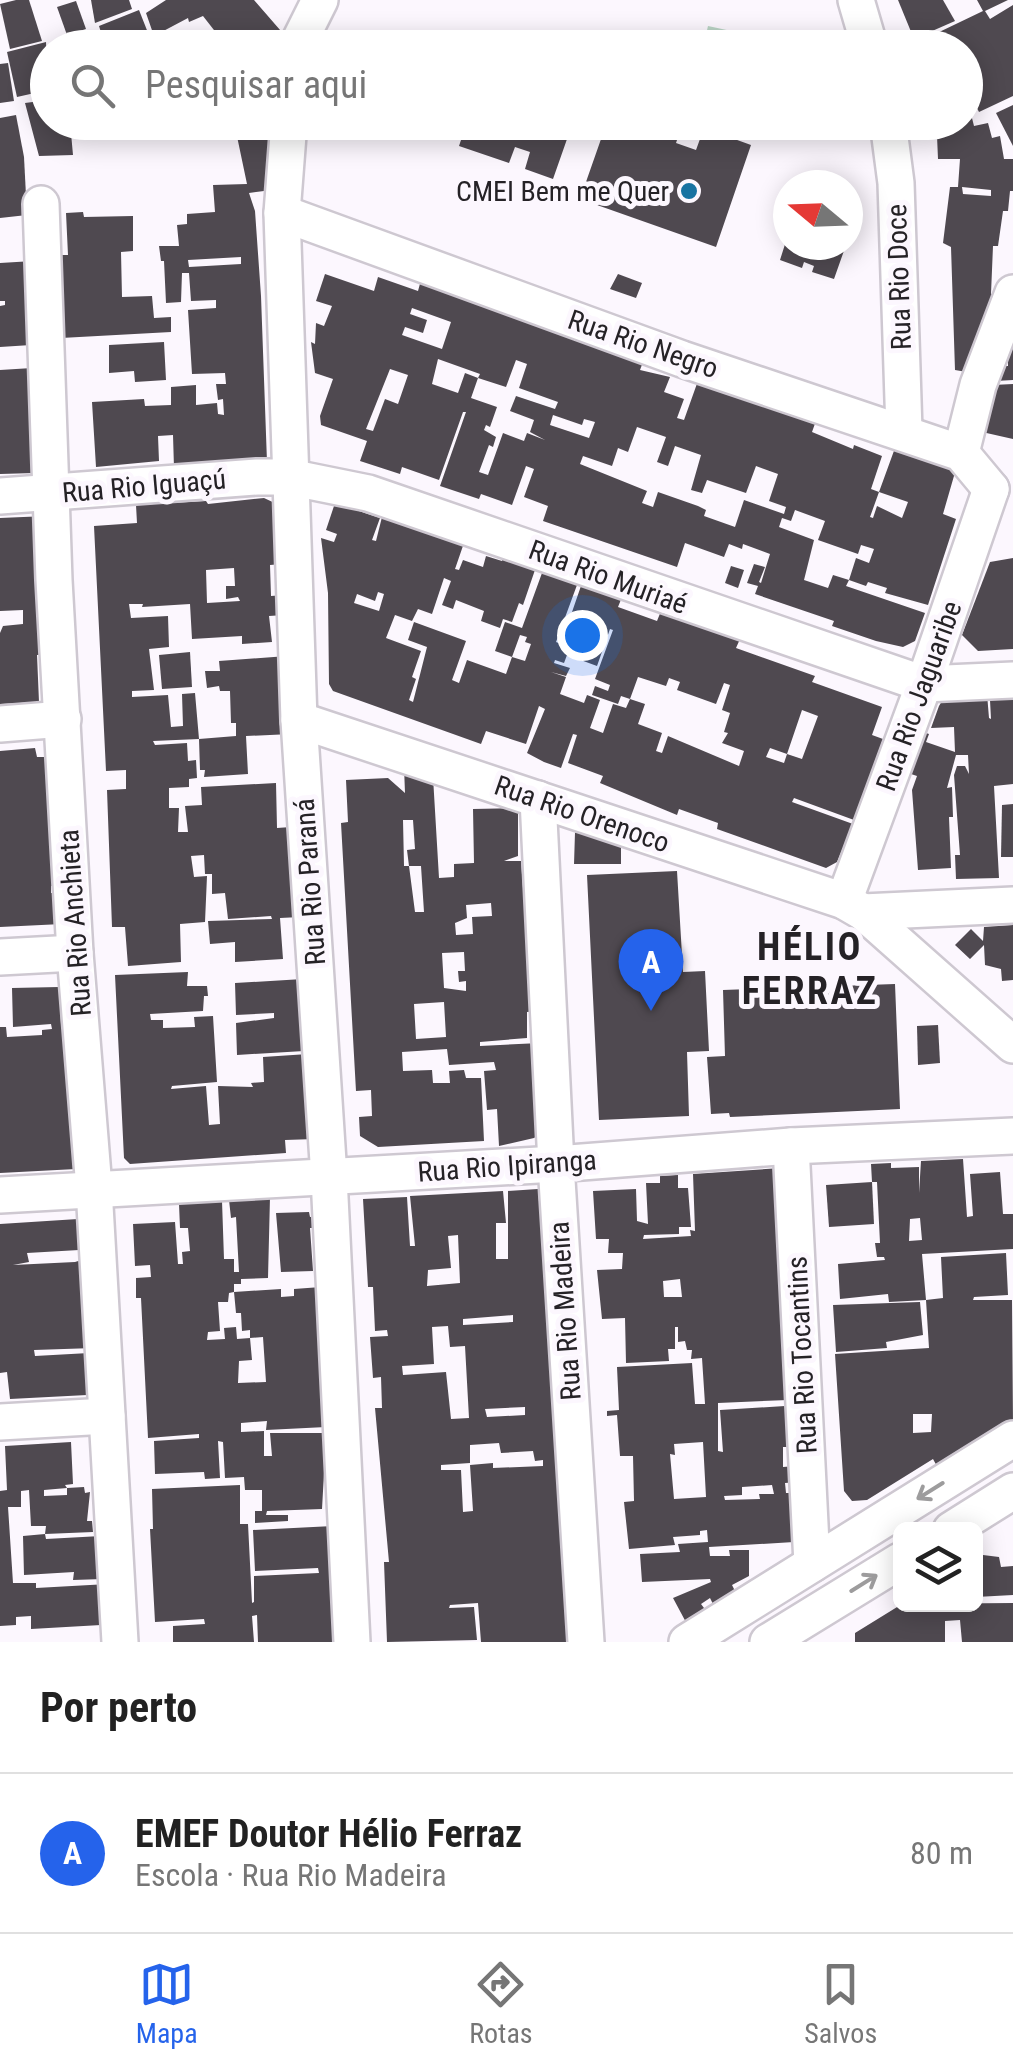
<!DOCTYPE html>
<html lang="pt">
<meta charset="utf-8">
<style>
body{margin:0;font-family:"Roboto Condensed",sans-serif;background:#f2f2f2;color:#222}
.controls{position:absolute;right:30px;bottom:30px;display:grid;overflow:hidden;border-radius:15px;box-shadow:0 5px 25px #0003}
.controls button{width:90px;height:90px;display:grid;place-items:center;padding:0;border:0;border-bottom:2px solid #e0e0e0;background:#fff;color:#222;font:50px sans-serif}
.compass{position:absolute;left:773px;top:170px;width:90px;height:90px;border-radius:50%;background:#fff;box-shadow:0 5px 25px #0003;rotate:289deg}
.you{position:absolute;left:582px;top:635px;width:35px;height:35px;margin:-25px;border:8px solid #fff;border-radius:50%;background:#1a73e8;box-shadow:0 0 0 15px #1a73e833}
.badge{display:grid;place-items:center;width:65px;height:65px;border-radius:50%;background:#2563eb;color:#fff;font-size:32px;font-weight:700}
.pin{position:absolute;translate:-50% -82px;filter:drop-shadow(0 2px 5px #0008)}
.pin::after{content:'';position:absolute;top:52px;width:35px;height:30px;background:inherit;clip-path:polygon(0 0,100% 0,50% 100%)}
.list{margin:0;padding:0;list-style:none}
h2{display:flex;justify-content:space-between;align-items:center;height:130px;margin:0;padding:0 40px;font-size:42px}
h2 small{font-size:32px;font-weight:400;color:#767676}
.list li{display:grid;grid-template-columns:65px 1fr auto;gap:30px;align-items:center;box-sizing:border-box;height:160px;padding:0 40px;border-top:2px solid #e0e0e0}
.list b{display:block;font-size:38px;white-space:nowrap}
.list p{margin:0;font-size:32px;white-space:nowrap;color:#767676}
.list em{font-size:32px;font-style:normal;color:#767676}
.icon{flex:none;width:55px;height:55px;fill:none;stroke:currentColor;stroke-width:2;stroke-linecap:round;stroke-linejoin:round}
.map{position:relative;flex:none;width:1013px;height:1642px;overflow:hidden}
.search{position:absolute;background:#fff;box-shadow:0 5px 25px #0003;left:30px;right:30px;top:30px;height:110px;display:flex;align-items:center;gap:25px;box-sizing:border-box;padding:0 35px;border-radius:55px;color:#767676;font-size:38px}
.sheet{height:290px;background:#fff}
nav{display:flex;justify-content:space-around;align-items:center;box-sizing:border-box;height:140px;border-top:2px solid #e0e0e0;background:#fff;font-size:28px;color:#767676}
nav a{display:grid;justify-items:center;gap:5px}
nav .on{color:#2563eb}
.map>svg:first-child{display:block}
.green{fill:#bad4c5}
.building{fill:#4f4950;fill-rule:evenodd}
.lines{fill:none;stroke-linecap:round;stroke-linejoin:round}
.minor-casing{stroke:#cec8d1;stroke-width:40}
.minor{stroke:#fff;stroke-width:35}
.oneway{stroke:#9d9c9d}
.poi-dot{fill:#1873a2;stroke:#fcf7fe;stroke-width:4}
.labels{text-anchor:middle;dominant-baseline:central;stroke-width:10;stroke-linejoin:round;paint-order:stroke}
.poi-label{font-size:28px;fill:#252226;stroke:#fcf7fe;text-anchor:end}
.street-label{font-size:28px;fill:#252226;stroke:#fcf7fe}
.district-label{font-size:38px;font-weight:bold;letter-spacing:2.5px;fill:#252226;stroke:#fcf7fe}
</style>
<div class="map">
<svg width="1013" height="1642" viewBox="0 0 1013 1642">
<rect width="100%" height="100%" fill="#fcf7fe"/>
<!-- green -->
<g class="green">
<path d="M708 26 807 47H703Z"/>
<path d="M747 123 836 122V123L833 138Z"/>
</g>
<!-- building -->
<g class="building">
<path d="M16 0H29L42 41 10 49 0 4Z"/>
<path d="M91 0H129L132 9 95 23Z"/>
<path d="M166 0H254L287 38 249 48H228L203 16 189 22 188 18 154 36 146 13Z"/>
<path d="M898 0H943L955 21 914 39Z"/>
<path d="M977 0H1008L985 11 990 19 1013 5V96L979 112 971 96 966 98V48L908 47 983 11Z"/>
<path d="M76 1 86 29 67 35 57 7Z"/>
<path d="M139 10 152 43 139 48H106L99 26Z"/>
<path d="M97 30 105 48H61L60 39Z"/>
<path d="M46 42 48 90 17 97 7 52Z"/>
<path d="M8 63 14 101 0 103V64Z"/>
<path d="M48 100V122H101V132L71 133 73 155 39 156 25 103Z"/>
<path d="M1013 105V146L996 113Z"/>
<path d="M16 115 24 157 27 215 0 218V118Z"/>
<path d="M972 118 974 126 988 123 992 138 1000 136 1004 159H1013V191H1010L1008 211H1003L998 246H993L991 294 996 293 978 374 955 370 951 247 943 243 950 187H958L960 159H938L937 136ZM962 187 991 190V196L963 194Z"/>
<path d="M234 122H272V190L249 193 255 211 261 296 267 462 174 468 173 435 158 436 159 461 96 467 92 402 144 399 145 406 171 405V387L196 385V405L217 403 218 414 224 415 223 399 218 400 216 384H226L225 373 192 374 188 310 216 308V300L191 301 189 273H182L181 302 166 303 164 261H161L159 246H179L177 225 187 224V214L215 212 213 185 247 184ZM241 257V264L189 267 188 260Z"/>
<path d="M467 122H573L553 179 525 169 530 152 515 147 509 163 459 146Z"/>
<path d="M607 122H683L676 143 696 150 704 128 751 145 716 247 580 199Z"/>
<path d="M83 212 84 217 133 216V251L121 252 122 297 152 296 154 318 171 317V332L61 338 58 255H68L66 213Z"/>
<path d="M787 238 788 245H846L834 279 812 272 814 266 804 262 802 268 780 260Z"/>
<path d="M33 261 35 473 0 474V370L32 368 31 345 0 347V306L5 305V301H0V263Z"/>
<path d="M325 274 374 291 378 277 418 291 421 280 646 354 640 370 670 377 664 392 684 399 677 418 684 420 699 378 817 418 812 432 853 449 854 445 882 456 871 489 879 492 895 448 956 469 943 514 956 519 928 605 885 593 887 588 868 582 866 586 849 580 846 586 925 613 915 641 903 647 876 641 832 626 834 621 755 594 758 586 747 583 754 564 765 567 759 582 761 583 770 554 743 544 742 549 729 544 724 557 685 543 677 567 543 521 548 506 524 497 534 469 526 466 512 505 481 494 479 499 440 486 466 412H463L439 480 402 467 400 474 360 461 367 441 321 425 320 416 333 379 315 373 311 342 315 344 316 323 324 326 332 306 316 301ZM412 308 451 322 442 349 402 335 405 327 423 333 427 320 410 314ZM438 359 480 374 478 378 506 387 516 360 527 364 519 388 558 402 555 409 516 396 510 411 534 420 530 432 545 440 527 433 524 441 503 433 488 475 479 472 489 445 493 447 496 437 484 430 486 425 490 427 497 407 471 398 478 378 465 373 458 393 432 384ZM390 369 408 375 398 404 385 399 373 431 366 429ZM553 415 582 425 584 419 595 422 589 438 550 425ZM637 427 666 437 657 462 668 466 675 446 701 455 691 490 702 493 707 480 746 493 756 466 778 474 769 501 786 507 784 514 744 500 735 527 704 516 706 510 698 506 658 492 653 507 642 503 647 491 580 464 583 456 612 466 618 448 628 452ZM879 492 908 502 902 518 877 506 873 518 870 517ZM795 510 825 521 818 540 858 554 861 545 874 549 869 563 856 558 849 580 833 575 828 588 804 580 814 540 779 527 782 518 791 521Z"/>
<path d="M618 274 642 283 636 298 610 289Z"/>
<path d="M164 342 166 380 135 382 134 371 109 373V345Z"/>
<path d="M1013 342V380L995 381 1000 366H1008V350Z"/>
<path d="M1013 384V439L982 432 993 385Z"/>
<path d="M264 498 279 505 282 564 270 565 271 596 284 595V615L269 616 272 642 242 644V636L192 639 190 604 142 607 143 604H129L131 618 168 616 169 647 149 649 154 690 132 691V697L168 695 171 727 183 726 182 694 195 693 199 739 153 741 155 745 187 743 188 761 196 760 197 778 189 779V787L169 788V808H179L178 832H188L185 806 202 805 201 787 276 783 277 828 305 826 300 917 280 918 283 959 235 962V942L210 944 208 921 272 919 271 916 228 919 225 893 212 894V874H205L204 855 191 856 194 877 207 876 205 922 180 924 181 962 128 966 125 927H112L107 790 126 789V770L106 771 94 526 137 523 136 505 206 501 208 504ZM234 568 235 586H226V599L238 597 240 601 207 603 206 570Z"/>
<path d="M335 503 380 518 372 540 376 541 383 513 465 540 455 569 459 570 463 560 483 567 486 556 502 561 504 555 536 567 523 605 519 603 512 622 503 619 500 628 481 621 484 611 456 600 453 609 442 605 451 581 444 578 432 614 418 609 412 621 395 615 386 638 421 651 412 677 416 679 409 700 413 702 427 647 408 640 414 622 466 641 452 680 459 683 467 660 506 674 512 657 525 661 531 644 525 642 527 637 520 635 512 657 495 651 505 622 522 628 542 573 577 585 556 642 561 644 582 583 622 597 618 607 657 621 661 611 740 639 736 648 815 676 812 682 882 707 872 735 883 739 854 820 794 798 792 802 853 824 837 862 826 868 717 829 718 823 679 809 677 815 600 783 603 776 568 763 577 735 573 734 561 768 544 762 527 753 545 709 539 706 526 744 486 731 481 744 333 691 329 684 328 593 321 538 334 542 337 534 326 530ZM378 592 384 594 379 611 354 603 357 594 375 601ZM610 629 613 630 595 679 610 685 608 691 595 686 592 695 618 704 621 696 630 699 638 677 666 686 669 678 680 682 677 690 716 704 724 683 730 685 722 710 730 713 724 732 728 733 722 743 744 751 739 766 668 736 662 753 656 751 662 733 638 724 645 704 630 699 626 708 613 704 603 733 590 728 600 700 587 695 584 703 560 694 566 677 551 672 566 676 570 668 554 663 555 660 564 663 567 655 597 666ZM802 710 818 716 802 759 787 754 784 763 766 757 770 748 787 754Z"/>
<path d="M47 516 54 654 37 655 39 702 0 704V633L3 626 23 624V610L0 611V518Z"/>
<path d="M1013 558V649L978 651 962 635 990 562Z"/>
<path d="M731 566 744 570 738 588 725 583Z"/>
<path d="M190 652 192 687 162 689 159 655Z"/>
<path d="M287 656 291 734 246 736 248 774 204 777 205 770H200L199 739 236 736V723H231L230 691H220L219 686 207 688 205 671H220L219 661Z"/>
<path d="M987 694 989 718 991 719 990 700 1013 699V784L994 786 999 878 956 879 955 855H960L954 775 957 766H965L969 774 968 755H956L947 788 952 787 953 817H949L951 868 918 870 912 790 917 776 908 773 923 732 929 734 926 742 955 752 954 727 931 728 939 706 945 696Z"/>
<path d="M35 748 37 757H45L47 793 54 792 58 886H51V893H60L62 924 0 927V751Z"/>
<path d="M404 767 433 777 439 878 454 877V864L474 863 473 809 518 808V856L504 861H521L524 902H534L539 1011 527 1012V1038L480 1042V1046L540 1043 547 1129 534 1138 499 1146 497 1109 487 1110 484 1071 496 1070 494 1062 449 1065 447 1049 402 1052 403 1071 432 1070 433 1083H450L449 1071 464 1070 466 1078H481L484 1141 378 1147 360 1136 359 1117 372 1116 371 1090 356 1091 341 823 348 822 346 780 388 778 405 793ZM403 820H413L415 849 407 850 409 866H421L424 912H415L409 866H404ZM491 903 492 916 472 917 473 934 456 935 455 923 467 918 466 905ZM464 952 465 971H458L459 982 466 981V991L444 988 442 953ZM444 1002 446 1037 416 1039 414 1004Z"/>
<path d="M1013 804V857H1001L1002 805Z"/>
<path d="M582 828 621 841V864H574L575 833Z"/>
<path d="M677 871 683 972 705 971 709 1051 687 1052 689 1116 599 1120 587 875Z"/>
<path d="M1013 925V980L1002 981 1001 969 985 965 984 945 970 959 955 945 971 929 983 941 984 927Z"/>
<path d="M188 972 187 986H207L208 996H204L203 1011 150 1014 151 1020H163V1028L195 1027 194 1017 213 1016 217 1082 172 1086 171 1089 206 1086 209 1125 220 1124 218 1086 253 1087 251 1083 264 1082 263 1057 308 1054 315 1139 285 1140 286 1153 130 1164 124 1158 115 975Z"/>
<path d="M303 979 304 1051 237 1055 236 1023 274 1018V1013L236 1015 235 983Z"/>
<path d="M895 984 900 1109 730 1117 729 1113 711 1114 707 1057 725 1056 723 990Z"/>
<path d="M59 987 61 1024 76 1023V1169L0 1173V1027H6L7 1037 42 1035V1030L52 1029 51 1024 13 1027 12 988Z"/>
<path d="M938 1025 940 1063 918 1065 917 1026Z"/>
<path d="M963 1159 967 1217 973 1216 970 1174 1000 1172 1003 1214H1013V1249L922 1254 926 1300 889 1302 888 1294 840 1299 838 1264 885 1260 884 1257H877L875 1243H880L877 1182H872L871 1164 891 1163V1168L919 1167V1193L921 1161ZM920 1218 922 1240 909 1241 910 1219Z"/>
<path d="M781 1168 788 1400 718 1403V1451L723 1452 720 1410 785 1406 788 1447H783V1467L796 1466 798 1482 785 1483 786 1493H791L794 1542 709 1547 710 1556H730L729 1550H749V1576L732 1585 736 1593 714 1606 710 1598 701 1604 707 1612 688 1626 673 1598 711 1582 710 1579 642 1582 640 1554 680 1552 678 1544 708 1542 707 1530 700 1531V1535L673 1537 675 1545 629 1549 624 1502 634 1501 633 1456H620L617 1415 607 1416V1411L619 1410 617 1367 692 1363 695 1404H705L702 1358 691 1359 692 1350H687L685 1341 678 1342V1327H675V1349H668L669 1361 626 1363 625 1318 602 1319 597 1270 622 1269 623 1253H608L609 1239H596L593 1191 636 1189 637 1221 648 1224 646 1183H660V1176L678 1175V1188H688L691 1227H679V1234L644 1235 643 1239 691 1236 690 1230 695 1231 693 1174ZM680 1279 682 1297H664L663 1281ZM703 1442 706 1497 674 1499 670 1454 675 1455 674 1444ZM772 1485 774 1494H759L760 1499 725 1500 724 1496 742 1495V1487Z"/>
<path d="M872 1182 874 1224 829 1227 826 1185Z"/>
<path d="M538 1189 542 1240 550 1239 554 1269H544L574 1642H481L478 1603 450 1605 449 1608 474 1607 477 1640 387 1642 384 1562H389L375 1408H382L381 1377 373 1378 370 1337 388 1336 387 1330 375 1331 373 1287H368L363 1199 407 1197 410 1246H415L410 1196 503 1191 506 1223H496V1259H508V1191ZM458 1235 460 1283 427 1286 428 1270 451 1268 448 1236ZM513 1315V1322L463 1325V1319ZM448 1326 450 1347 465 1346 469 1418 451 1419 446 1372 403 1375 402 1366 434 1364 432 1327ZM525 1407V1415L487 1417 485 1409ZM499 1443 501 1453 533 1451 535 1461 543 1460V1466L493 1468V1463L470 1465 473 1511 463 1512 461 1470H441V1465L470 1463V1445Z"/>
<path d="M270 1197 268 1278 241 1279V1284H234V1292L281 1289V1297L294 1296V1289L321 1287V1379L326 1427 266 1430 267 1421 241 1423V1432L264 1431V1456H272L270 1433H324V1473L322 1509 267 1511 266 1515H288V1521L255 1523V1511H262V1490H245L244 1477 225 1478 223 1442 218 1441 220 1478 205 1479 204 1472 155 1474 154 1441 199 1438V1434L148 1438 141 1298H136V1278L151 1277 150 1265 135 1266 133 1224 175 1222 178 1264H183L182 1252 190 1251 188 1228H180L179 1204 222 1201 224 1259H234V1272H239L236 1217 231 1218 229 1200ZM234 1292 236 1313H241L242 1331 250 1330V1338L263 1337 266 1382 238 1383 239 1361 252 1360 250 1338 237 1339 236 1327 224 1328 225 1339 207 1340 208 1332 220 1331 218 1302H228L229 1293Z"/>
<path d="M309 1212 310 1217 320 1216 321 1228H310L313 1271 281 1272 276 1213Z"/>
<path d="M78 1219 79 1250 27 1253 29 1262 13 1265 75 1262 88 1258 94 1348 34 1350 35 1356 89 1353 94 1391 87 1395 10 1399 7 1372 0 1373V1224Z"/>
<path d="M1006 1253 1008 1295 974 1297 973 1300H1012L1013 1424 939 1470 933 1459 867 1500 852 1501 844 1491 835 1354 929 1348 926 1300 943 1298 941 1257ZM913 1414H932L931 1432 913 1433Z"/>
<path d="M920 1302 923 1335 886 1342 887 1348 836 1352 833 1305Z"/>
<path d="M71 1442 73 1484 65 1485 67 1488 44 1490V1496L67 1495V1488L84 1487 85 1493 90 1492 87 1521H92L93 1532 45 1534 46 1526H31L29 1490 21 1491V1507H8L13 1583H36V1588L108 1584 101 1625 31 1629V1616L16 1617V1625L0 1626V1491L7 1490 5 1446Z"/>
<path d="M240 1485V1524H248L252 1603 254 1602V1576L319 1573 318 1568 255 1571 253 1530 333 1526 343 1642H258L257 1615 252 1616 254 1642H173V1626L205 1624 204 1619 155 1622 150 1529H153L152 1489Z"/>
<path d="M45 1534 46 1539 101 1536 103 1579 73 1580 74 1572 24 1575 23 1536Z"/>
<path d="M983 1555 999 1557 1001 1567 1013 1566V1595L976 1597V1559Z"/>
<path d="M1013 1603V1642H962L960 1620 945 1621V1642H855V1633L902 1604Z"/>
</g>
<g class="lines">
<defs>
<g id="minor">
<path d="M856 0 870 48"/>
<path d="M296 48 320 0"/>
<path d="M289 122 282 213 299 720 329 1177 352 1642"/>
<path d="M888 122 896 183 904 431"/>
<path d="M41 204 54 580 75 953 94 1188 120 1642"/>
<path d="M282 213 682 359 961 453 991 489"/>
<path d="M961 453 978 385 1013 293"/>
<path d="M0 496 257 477H289L368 493 924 684 1013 680"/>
<path d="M299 720 844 901 863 912 1013 1045"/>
<path d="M0 724 63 719"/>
<path d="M538 799 556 1164 586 1642"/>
<path d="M844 901 924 684 991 489"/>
<path d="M863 912 1013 905"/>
<path d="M0 957 75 953"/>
<path d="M791 1146 812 1564"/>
<path d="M0 1195 556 1164 791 1146 1013 1136"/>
<path d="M0 1422 107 1416"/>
<path d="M951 1530 1013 1491"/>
<path d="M687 1642 1013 1439"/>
<path d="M768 1642 900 1561"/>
</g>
</defs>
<!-- minor casing -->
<use href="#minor" class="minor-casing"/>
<!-- minor -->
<use href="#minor" class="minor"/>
</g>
<!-- one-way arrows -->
<defs><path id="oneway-shaft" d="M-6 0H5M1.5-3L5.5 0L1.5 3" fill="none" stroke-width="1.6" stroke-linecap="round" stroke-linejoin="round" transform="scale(2.5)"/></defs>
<g class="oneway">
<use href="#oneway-shaft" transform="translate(930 1491) rotate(148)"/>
<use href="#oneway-shaft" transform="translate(864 1583) rotate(-32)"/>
</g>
<!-- markers -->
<circle class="poi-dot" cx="689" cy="191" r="10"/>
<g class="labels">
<!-- poi labels -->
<g class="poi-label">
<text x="669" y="191">CMEI Bem me Quer</text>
</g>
<!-- street labels -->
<g class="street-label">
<text transform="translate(899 277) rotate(-92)">Rua Rio Doce</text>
<text transform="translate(643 344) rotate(19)">Rua Rio Negro</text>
<text transform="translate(144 486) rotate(-5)">Rua Rio Iguaçú</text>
<text transform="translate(608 577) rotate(20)">Rua Rio Muriaé</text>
<text transform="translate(919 696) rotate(-70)">Rua Rio Jaguaribe</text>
<text transform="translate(582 814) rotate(19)">Rua Rio Orenoco</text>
<text transform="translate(310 882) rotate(-94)">Rua Rio Paraná</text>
<text transform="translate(75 923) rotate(-94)">Rua Rio Anchieta</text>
<text transform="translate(507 1166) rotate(-4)">Rua Rio Ipiranga</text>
<text transform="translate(565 1311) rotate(-94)">Rua Rio Madeira</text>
<text transform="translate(802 1355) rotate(-93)">Rua Rio Tocantins</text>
</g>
<!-- district labels -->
<g class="district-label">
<text x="810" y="947">HÉLIO<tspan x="810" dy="44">FERRAZ</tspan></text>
</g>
</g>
</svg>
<div class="controls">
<button><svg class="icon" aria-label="layers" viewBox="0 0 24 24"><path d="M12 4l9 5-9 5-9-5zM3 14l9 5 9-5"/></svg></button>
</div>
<svg class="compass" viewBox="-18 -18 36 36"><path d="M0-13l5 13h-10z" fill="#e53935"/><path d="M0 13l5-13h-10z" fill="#767676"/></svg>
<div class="you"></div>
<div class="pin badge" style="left:651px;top:1011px">A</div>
<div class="search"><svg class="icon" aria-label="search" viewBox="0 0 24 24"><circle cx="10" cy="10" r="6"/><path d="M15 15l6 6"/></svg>Pesquisar aqui</div>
</div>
<section class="sheet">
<h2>Por perto<small></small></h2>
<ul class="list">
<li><span class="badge">A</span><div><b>EMEF Doutor Hélio Ferraz</b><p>Escola · Rua Rio Madeira</p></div><em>80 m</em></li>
</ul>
</section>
<nav>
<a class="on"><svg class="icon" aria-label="map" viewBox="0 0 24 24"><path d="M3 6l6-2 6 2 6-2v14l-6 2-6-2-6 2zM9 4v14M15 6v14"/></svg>Mapa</a>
<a><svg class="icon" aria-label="directions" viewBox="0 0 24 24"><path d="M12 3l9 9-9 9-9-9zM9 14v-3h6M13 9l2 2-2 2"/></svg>Rotas</a>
<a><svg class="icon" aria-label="saved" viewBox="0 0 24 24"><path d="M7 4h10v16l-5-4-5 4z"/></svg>Salvos</a>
</nav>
